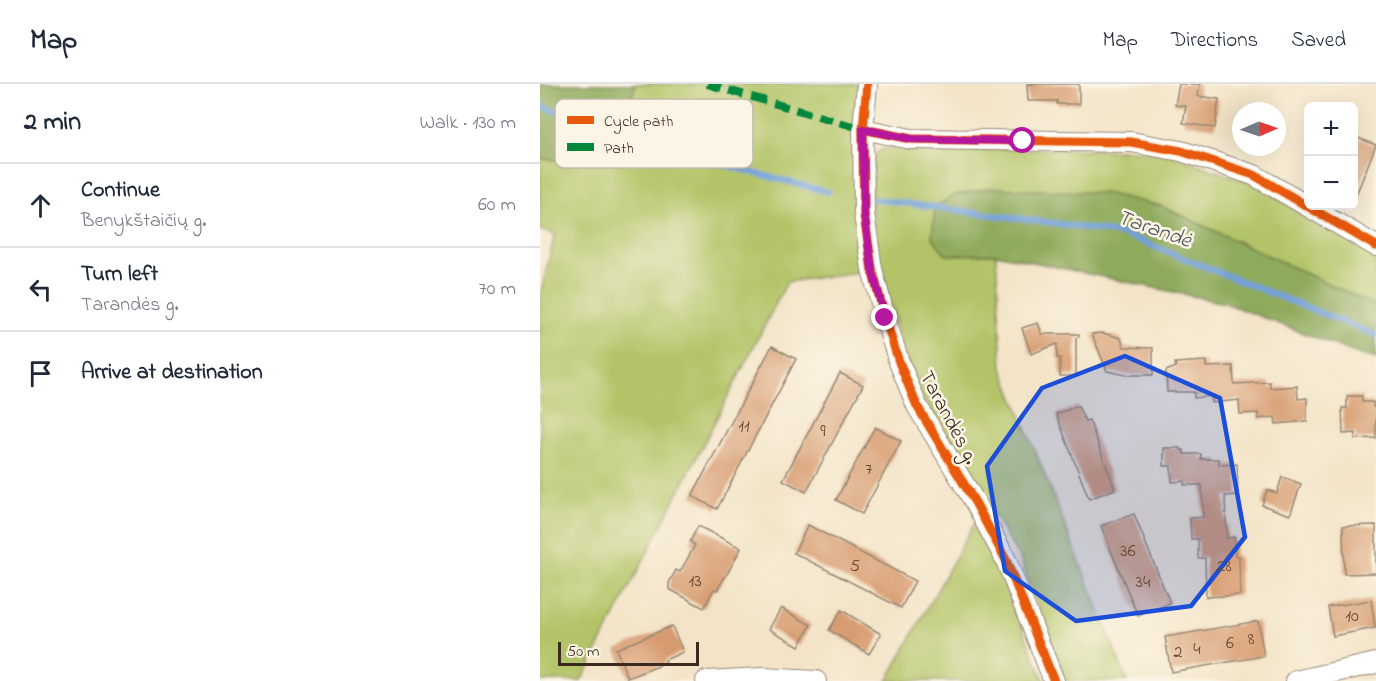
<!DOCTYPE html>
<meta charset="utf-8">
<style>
body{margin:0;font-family:"Indie Flower",sans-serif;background:#f6f6f7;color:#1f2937}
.controls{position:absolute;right:18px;top:18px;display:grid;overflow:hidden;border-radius:9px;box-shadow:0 6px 24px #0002}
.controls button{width:54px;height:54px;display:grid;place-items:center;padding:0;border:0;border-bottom:2px solid #e0e1e3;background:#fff;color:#1f2937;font:30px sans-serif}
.compass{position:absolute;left:692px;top:18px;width:54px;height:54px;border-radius:50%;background:#fff;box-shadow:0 6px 24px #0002;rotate:88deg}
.scale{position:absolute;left:18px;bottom:15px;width:141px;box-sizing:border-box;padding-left:6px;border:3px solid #3b2a1e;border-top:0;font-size:16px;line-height:21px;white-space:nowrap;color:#3b2a1e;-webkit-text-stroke:4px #fcf5e5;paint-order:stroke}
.stop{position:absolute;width:18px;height:18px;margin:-14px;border:4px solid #b5179e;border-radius:50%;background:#fff}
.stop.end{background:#b5179e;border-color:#fff;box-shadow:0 2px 6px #0008}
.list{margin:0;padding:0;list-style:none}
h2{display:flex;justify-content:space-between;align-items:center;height:78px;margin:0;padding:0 24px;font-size:26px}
h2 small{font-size:20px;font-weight:400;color:#747a83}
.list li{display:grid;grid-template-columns:39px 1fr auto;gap:18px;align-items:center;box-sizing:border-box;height:84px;padding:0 24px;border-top:2px solid #e0e1e3}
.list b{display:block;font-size:22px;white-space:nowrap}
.list p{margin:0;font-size:20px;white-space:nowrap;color:#747a83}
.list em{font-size:20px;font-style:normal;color:#747a83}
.icon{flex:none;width:33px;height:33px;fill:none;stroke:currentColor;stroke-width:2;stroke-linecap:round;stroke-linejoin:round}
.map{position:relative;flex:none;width:836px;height:597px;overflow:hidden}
header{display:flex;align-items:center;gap:36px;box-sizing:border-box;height:84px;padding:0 30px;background:#fff;border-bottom:2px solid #e0e1e3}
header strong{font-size:28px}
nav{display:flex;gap:33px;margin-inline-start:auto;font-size:21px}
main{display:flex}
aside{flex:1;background:#fff}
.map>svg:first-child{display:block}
.green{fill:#b3c467;stroke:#777742;stroke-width:1.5}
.forest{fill:#8eaa5c;stroke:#646a3d;stroke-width:1.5}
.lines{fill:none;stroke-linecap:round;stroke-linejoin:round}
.stream{stroke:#72a0db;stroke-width:6}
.building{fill:#d79b6f}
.minor-casing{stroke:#978773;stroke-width:22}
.minor{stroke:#fff;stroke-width:20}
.quiet{stroke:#00873e;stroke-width:8;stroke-dasharray:15 8;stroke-linecap:butt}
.cycleway-casing{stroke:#fcf5e5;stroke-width:13}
.cycleway{stroke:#e8590c;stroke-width:9}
.route{stroke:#b5179e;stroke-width:8}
.marked{fill:#1d4ed8;fill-opacity:0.2;stroke:#1d4ed8;stroke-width:4.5;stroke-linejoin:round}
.labels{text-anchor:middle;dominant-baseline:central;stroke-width:5;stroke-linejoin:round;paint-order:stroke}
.number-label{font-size:18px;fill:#624632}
.street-label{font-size:21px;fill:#3b2a1e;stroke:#fcf5e5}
.water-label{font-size:22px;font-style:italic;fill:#4e5360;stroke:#fcf5e5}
.key{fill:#fcf5e5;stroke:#c2b8a9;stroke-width:1.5}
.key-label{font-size:16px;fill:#3b2a1e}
</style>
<header>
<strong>Map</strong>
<nav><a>Map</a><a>Directions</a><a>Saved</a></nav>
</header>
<main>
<aside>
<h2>2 min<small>Walk · 130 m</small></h2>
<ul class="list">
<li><svg class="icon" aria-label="ahead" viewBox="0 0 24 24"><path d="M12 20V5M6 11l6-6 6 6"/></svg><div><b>Continue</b><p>Benykštaičių g.</p></div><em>60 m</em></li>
<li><svg class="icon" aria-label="left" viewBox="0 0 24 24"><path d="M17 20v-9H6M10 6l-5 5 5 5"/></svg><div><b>Turn left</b><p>Tarandės g.</p></div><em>70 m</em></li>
<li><svg class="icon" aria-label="arrive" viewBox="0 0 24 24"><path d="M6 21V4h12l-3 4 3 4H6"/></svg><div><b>Arrive at destination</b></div></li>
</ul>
</aside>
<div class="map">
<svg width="836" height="597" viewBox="0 0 836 597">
<rect width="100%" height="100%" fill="#fcf5e5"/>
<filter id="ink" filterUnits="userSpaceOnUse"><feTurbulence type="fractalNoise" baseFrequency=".0167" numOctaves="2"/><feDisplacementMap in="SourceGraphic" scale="12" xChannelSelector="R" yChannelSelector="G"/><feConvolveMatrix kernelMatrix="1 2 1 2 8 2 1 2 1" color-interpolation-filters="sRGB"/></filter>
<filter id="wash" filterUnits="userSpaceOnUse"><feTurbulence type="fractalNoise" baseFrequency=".008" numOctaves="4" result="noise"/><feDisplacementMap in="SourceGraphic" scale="24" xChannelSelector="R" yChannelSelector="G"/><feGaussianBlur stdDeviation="1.35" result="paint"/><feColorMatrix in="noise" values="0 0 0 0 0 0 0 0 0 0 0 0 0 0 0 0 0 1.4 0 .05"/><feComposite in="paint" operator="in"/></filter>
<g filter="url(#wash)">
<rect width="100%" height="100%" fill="#f3e4c8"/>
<!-- green -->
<g class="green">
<path d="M96 0H318L325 187 247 198 41 597H0V212L15 150 0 146V74L10 76 78 48Z"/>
<path d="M347 64 587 66 626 69 715 101 836 174V222L621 122 564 109 450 104 415 111 406 171 456 170 462 284 587 597H525L480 474 382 313 363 268 338 172 332 127 331 80 338 67Z"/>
<path d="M435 438 463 495 504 597H347Z"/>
</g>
<!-- forest -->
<g class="forest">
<path d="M0 0H96C91 15 87 34 78 48 61 76 30 80 0 74Z"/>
<path d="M450 104 564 109 621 122 836 222V275L818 270 685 219 456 170 406 171 392 153 395 122 415 111Z"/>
</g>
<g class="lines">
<!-- stream -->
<g class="stream">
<path d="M0 22 165 76 288 108"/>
<path d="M334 115 520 140 583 150 836 251"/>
</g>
</g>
<g id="blocks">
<!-- building -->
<g class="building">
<path d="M487 0H539V20H517V17H488Z"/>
<path d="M639 0H660L658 12 679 15 675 44 643 39 646 22 635 21Z"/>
<path d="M813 52 836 61 814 116H813Z"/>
<path d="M498 239 502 250H539V253L536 254V292H520V274H517V260L491 270 482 244Z"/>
<path d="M563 249 581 254 584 263 613 264V291H586L567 287 552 250Z"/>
<path d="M232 262 256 275 177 425 152 412Z"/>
<path d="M666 277V283L693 282 694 300 730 298V304L757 302 758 315 767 314V337L736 340 735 333 718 335V329L700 330 699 316 672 319V312L654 314V308H627L626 287 636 283 635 279Z"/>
<path d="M300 289 323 301 266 408 243 396Z"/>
<path d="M807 312H822V318H833V323H836V354L815 355 816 349 803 350 802 324H807Z"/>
<path d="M538 322 545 337 549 336 575 405 549 415 516 330Z"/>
<path d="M335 343 361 357 322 430 296 416Z"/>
<path d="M624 364H640L641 366H644V370H661V375H679V381L697 380 698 411 685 412 687 454 694 453 695 472H699L700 511 666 513 665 474H658V455H651L650 434 663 433 662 401H644V397L632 398 631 382H624Z"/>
<path d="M742 393 761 400 750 431 722 421 727 406 737 409Z"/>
<path d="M594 430 630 519 598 532 561 442Z"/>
<path d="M268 441 375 497 361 524 254 469Z"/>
<path d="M836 441V489L804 490 803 442Z"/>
<path d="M158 442 201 464 187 490 177 506 174 505 164 524 129 505V499L136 486 140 488 155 461 150 458Z"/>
<path d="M831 516 835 544 793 552 788 523Z"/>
<path d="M241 524 271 541 259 562 229 545Z"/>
<path d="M301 526 341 550 329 570 289 546Z"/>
<path d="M718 537 724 572 631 588 625 553Z"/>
<path d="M132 542 143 568 125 576 126 579 88 594 76 565Z"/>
</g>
</g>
</g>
<g filter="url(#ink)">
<use href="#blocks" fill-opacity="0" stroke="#978773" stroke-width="1.5"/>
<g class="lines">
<defs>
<g id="minor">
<path d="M327 0 323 45 324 130 332 185 345 234 359 278 377 322 436 420 466 476 514 597"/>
<path d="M323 45 371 55 591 58 641 67 714 91 836 162"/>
<path d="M166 597 222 594 276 597"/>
<path d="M756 597 836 579"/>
</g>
</defs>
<!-- minor casing -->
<use href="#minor" class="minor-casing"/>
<!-- minor -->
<use href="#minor" class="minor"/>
<!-- quiet -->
<path class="quiet" d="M167 0 323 45"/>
<defs>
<g id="cycleway">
<path d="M327 0 323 45 324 130 332 185 345 234 359 278 377 322 436 420 466 476 514 597"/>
<path d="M323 45 371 55 591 58 641 67 714 91 836 162"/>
</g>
</defs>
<!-- cycleway casing -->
<use href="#cycleway" class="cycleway-casing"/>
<!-- cycleway -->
<use href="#cycleway" class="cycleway"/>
</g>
</g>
<g class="lines" filter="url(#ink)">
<!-- route -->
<path class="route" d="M345 234 332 185 324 130 323 45 371 55 483 57"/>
</g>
<!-- marked area -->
<path class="marked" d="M585 272 680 314 705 453 651 522 536 537 465 487 447 382 502 304Z"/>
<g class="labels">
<!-- number labels -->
<g class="number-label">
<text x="204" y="343">11</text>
<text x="283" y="348">9</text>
<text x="329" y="386">7</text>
<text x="588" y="468">36</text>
<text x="315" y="483">5</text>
<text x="684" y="483">28</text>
<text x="155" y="498">13</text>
<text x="603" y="499">34</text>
<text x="812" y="533">10</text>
<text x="711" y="556">8</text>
<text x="690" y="560">6</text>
<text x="657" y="566">4</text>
<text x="638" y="569">2</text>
</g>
<!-- street labels -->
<g class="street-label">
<text transform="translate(408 334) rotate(62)">Tarandės g.</text>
</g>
<!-- water labels -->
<g class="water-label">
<text transform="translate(614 146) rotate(19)">Tarandė</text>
</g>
</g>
<!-- legend -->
<rect x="15" y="15" width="198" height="69" rx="9" class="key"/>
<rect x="27" y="32" width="27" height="8" fill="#e8590c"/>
<rect x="27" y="59" width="27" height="8" fill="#00873e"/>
<g class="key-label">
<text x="64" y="42">Cycle path</text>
<text x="64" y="69">Path</text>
</g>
</svg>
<div class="controls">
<button>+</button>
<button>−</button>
</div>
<svg class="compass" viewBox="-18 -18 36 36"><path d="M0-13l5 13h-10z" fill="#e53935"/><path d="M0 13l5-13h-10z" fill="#747a83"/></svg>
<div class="scale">50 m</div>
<div class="stop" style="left:483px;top:57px"></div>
<div class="stop end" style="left:345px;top:234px"></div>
</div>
</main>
